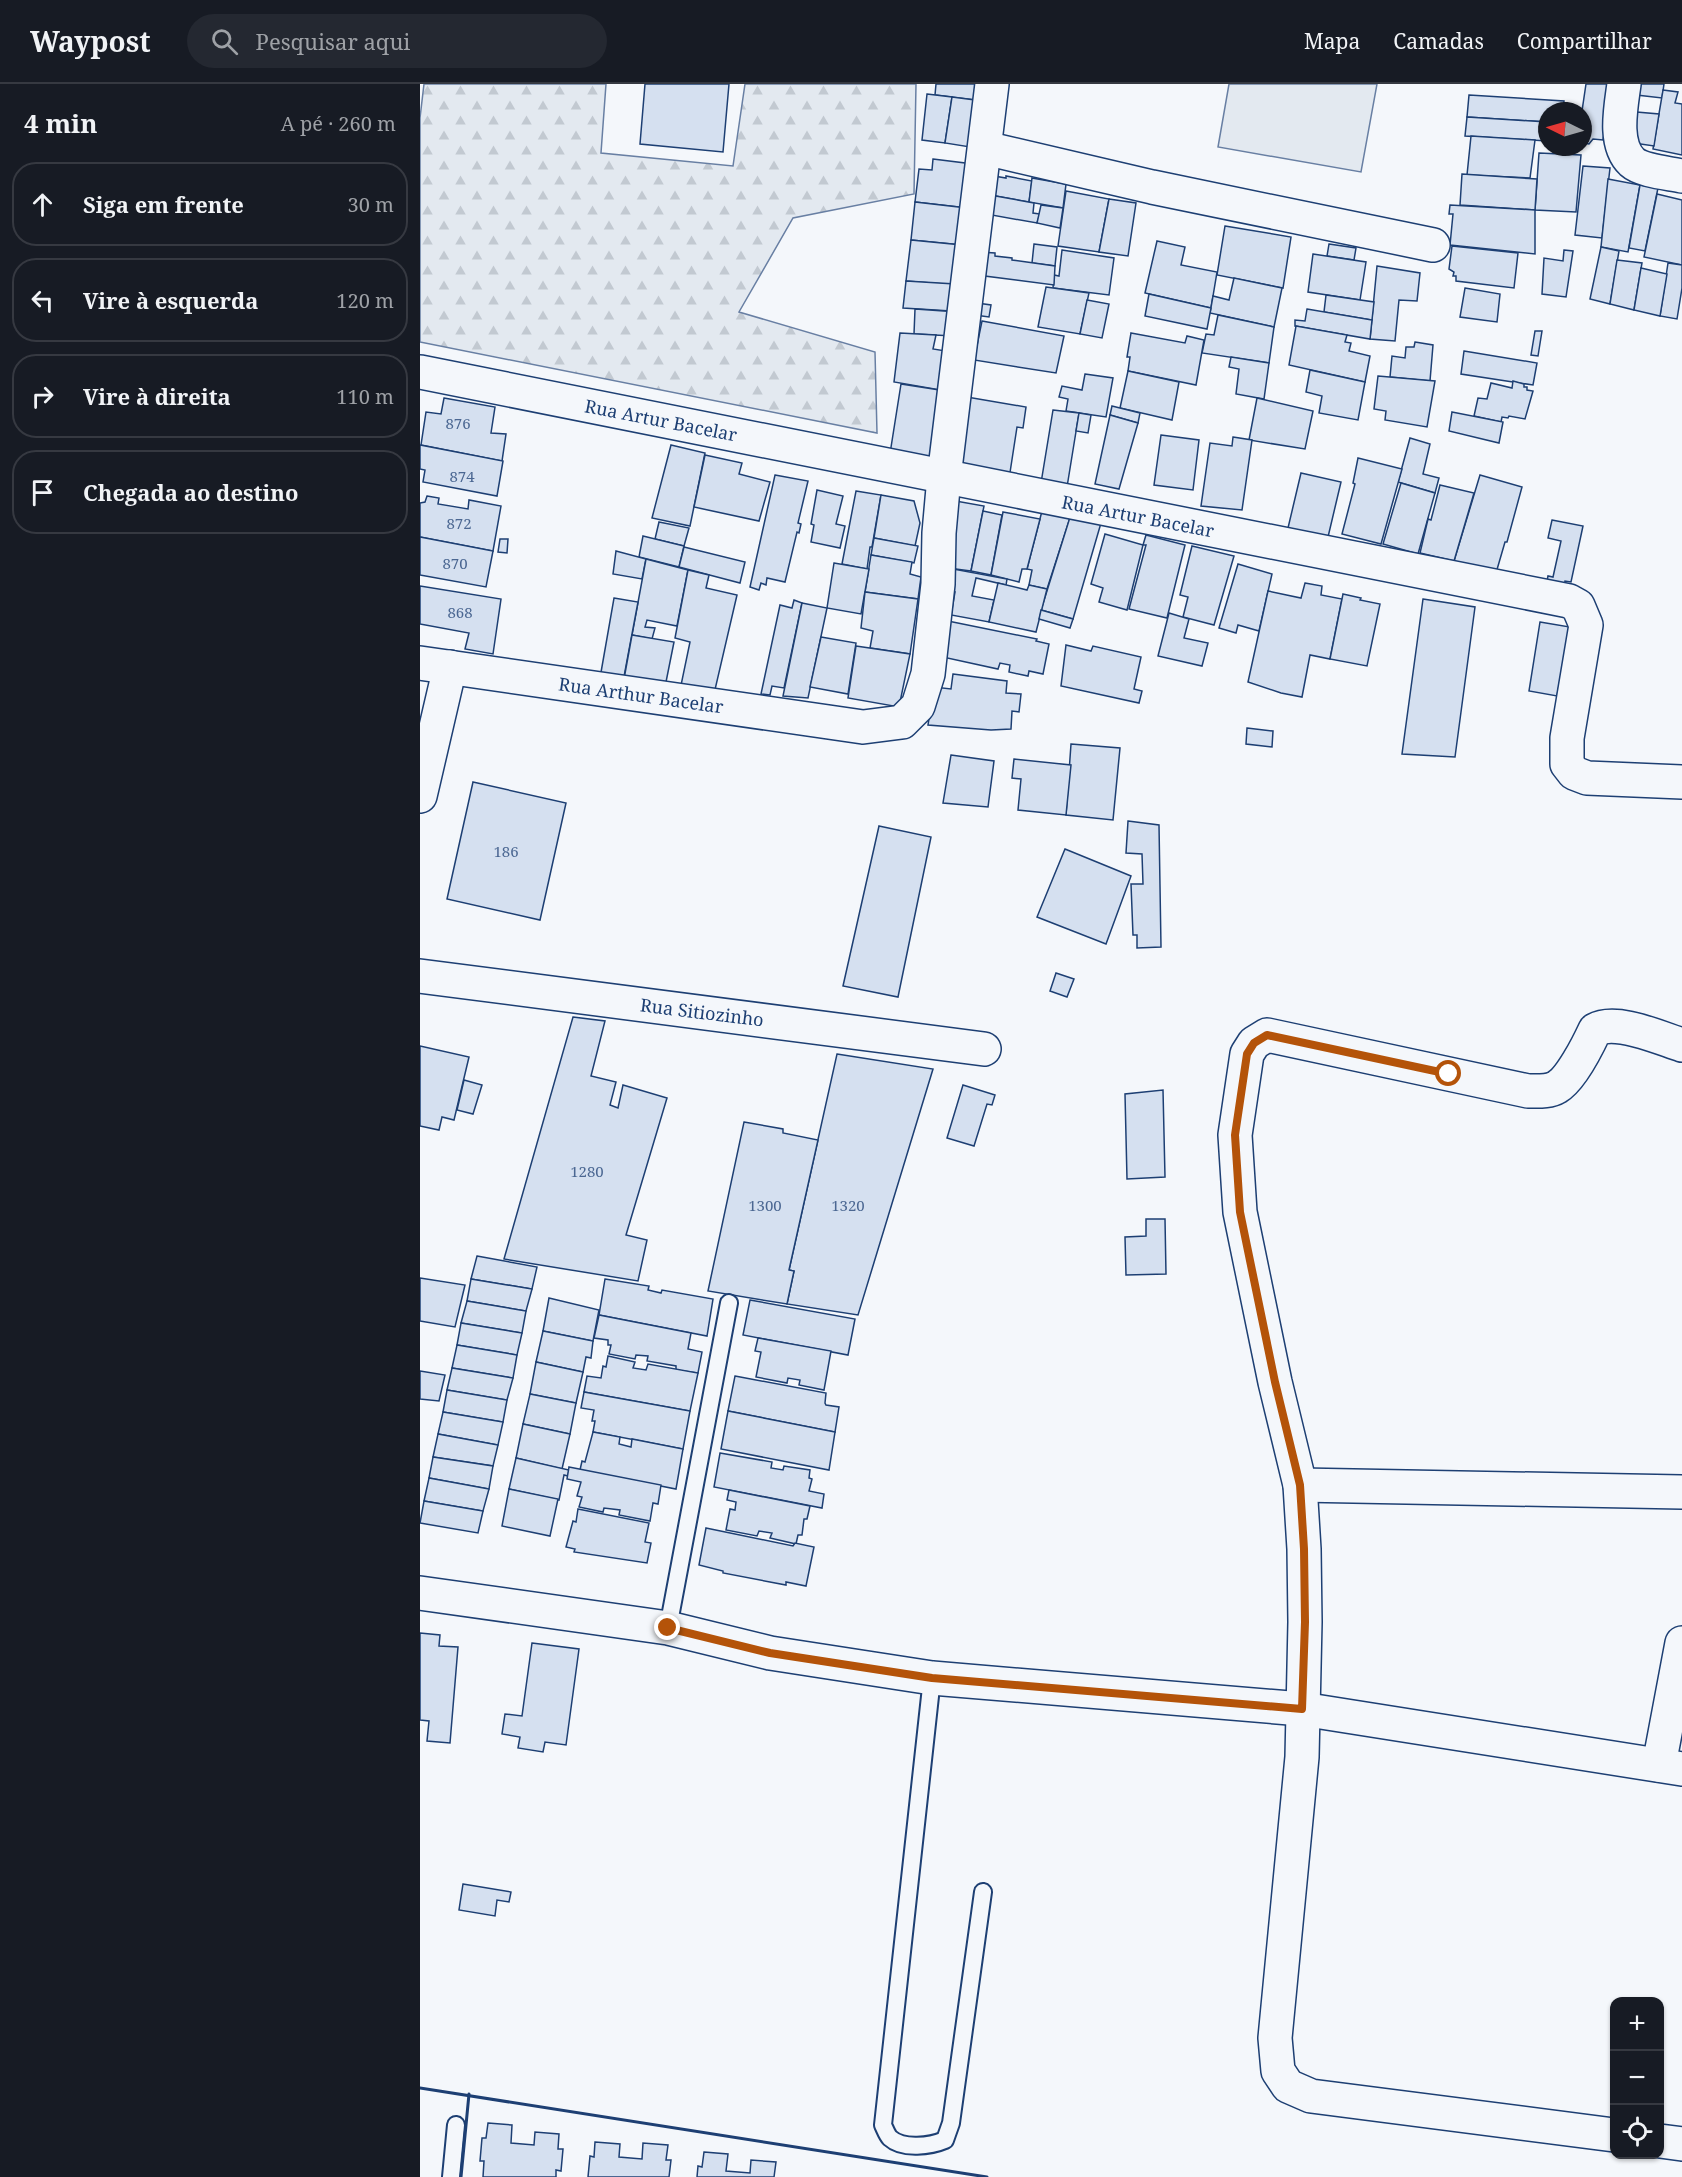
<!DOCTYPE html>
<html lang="pt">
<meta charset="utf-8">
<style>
body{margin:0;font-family:"Noto Serif",serif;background:#242831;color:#f1f3f6}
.controls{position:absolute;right:18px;bottom:18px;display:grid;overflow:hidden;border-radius:12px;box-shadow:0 2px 4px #0004}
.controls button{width:54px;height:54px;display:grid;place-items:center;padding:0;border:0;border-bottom:2px solid #363941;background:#171b24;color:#f1f3f6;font:30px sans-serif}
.compass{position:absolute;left:1118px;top:18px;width:54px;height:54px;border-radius:50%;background:#171b24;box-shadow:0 2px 4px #0004;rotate:275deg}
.stop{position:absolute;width:18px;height:18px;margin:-14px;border:4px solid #b45309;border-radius:50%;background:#fff}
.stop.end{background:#b45309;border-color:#fff;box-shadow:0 2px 6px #0008}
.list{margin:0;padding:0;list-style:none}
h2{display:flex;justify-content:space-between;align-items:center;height:78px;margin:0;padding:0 24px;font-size:26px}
h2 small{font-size:20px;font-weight:400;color:#9ea1a6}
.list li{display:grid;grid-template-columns:39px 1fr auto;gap:18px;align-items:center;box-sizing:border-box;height:84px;margin:0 12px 12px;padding:0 12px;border:2px solid #363941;border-radius:24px}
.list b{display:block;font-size:22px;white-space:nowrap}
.list em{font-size:20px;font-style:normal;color:#9ea1a6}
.icon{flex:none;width:33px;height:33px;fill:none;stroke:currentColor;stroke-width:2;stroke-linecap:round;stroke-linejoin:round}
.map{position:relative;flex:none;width:1262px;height:2093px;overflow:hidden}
header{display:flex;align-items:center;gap:36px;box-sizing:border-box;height:84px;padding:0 30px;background:#171b24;border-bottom:2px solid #363941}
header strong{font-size:28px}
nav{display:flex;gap:33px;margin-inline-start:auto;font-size:21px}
.search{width:420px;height:54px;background:#242831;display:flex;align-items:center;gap:15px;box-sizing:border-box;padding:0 21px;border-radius:33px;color:#9ea1a6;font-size:22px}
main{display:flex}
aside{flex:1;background:#171b24}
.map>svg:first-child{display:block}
.green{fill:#e3e9f0;stroke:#687fa3;stroke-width:1.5}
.forest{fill:url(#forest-firs);stroke:#687fa3;stroke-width:1.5}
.building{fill:#d5e0f0;stroke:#1d3f73;stroke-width:1.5}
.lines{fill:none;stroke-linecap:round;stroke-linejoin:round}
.service-casing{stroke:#1d3f73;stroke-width:20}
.minor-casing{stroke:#1d3f73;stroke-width:36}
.service{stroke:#f4f7fb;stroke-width:16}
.minor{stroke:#f4f7fb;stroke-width:33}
.wall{stroke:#1d3f73;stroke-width:3}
.route{stroke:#b45309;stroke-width:8}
.labels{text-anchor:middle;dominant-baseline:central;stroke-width:4.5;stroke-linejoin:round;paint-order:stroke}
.number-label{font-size:15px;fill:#4b6792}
.street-label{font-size:18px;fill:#1d3f73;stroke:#f4f7fb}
</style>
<header>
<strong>Waypost</strong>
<div class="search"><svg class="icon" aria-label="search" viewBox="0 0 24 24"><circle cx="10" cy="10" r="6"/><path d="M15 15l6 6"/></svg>Pesquisar aqui</div>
<nav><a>Mapa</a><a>Camadas</a><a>Compartilhar</a></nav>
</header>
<main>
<aside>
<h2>4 min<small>A pé · 260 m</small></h2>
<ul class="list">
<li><svg class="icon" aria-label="ahead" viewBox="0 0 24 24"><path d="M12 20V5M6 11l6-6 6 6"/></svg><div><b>Siga em frente</b></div><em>30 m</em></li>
<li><svg class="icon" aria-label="left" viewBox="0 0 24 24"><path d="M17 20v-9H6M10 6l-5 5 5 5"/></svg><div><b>Vire à esquerda</b></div><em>120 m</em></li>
<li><svg class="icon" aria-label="right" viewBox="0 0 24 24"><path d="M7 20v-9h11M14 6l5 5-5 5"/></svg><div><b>Vire à direita</b></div><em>110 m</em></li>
<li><svg class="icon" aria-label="arrive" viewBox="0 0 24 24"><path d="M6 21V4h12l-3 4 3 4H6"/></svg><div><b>Chegada ao destino</b></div></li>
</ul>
</aside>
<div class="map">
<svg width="1262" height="2093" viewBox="0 0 1262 2093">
<defs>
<pattern id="forest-firs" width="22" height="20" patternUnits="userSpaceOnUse" patternTransform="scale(1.5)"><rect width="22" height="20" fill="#e3e9f0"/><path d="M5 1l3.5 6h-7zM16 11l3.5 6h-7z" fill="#c2c9d1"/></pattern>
</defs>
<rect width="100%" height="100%" fill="#f4f7fb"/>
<!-- green -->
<path class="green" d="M809 0H957L941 88 798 63Z"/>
<!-- forest -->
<path class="forest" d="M4 0H186L181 69 313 82 325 0H496L494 110 373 134 319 228 455 268 457 349 0 258V34Z"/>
<!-- building -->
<g class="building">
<path d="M225 0H309L303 68 220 60Z"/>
<path d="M516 0H564L555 16 515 11Z"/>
<path d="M1166 0H1192L1183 56 1173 55 1169 60 1163 59 1162 27Z"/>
<path d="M1209 0H1244L1242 14 1208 10Z"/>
<path d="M1243 6 1258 8 1255 19 1262 20V71L1233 65Z"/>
<path d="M507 10 532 13 525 59 502 56Z"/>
<path d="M1049 11 1144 17 1143 27H1127V38L1047 33Z"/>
<path d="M532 13 555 16 550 63 525 59Z"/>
<path d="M1205 27 1239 30 1234 62 1207 58Z"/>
<path d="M1047 33 1127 38V57L1045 52Z"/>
<path d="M1051 52 1115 56 1110 94 1047 91Z"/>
<path d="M1119 69 1161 71 1156 128 1115 126Z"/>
<path d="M513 75 553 80 547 124 495 118 499 85 512 86Z"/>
<path d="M1163 82 1190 84 1182 154 1155 151Z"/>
<path d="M1042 90 1117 95 1115 126 1040 121Z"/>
<path d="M574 92 586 94V92L612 97 609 118 570 111Z"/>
<path d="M612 94 646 100 643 124 609 118Z"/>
<path d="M1188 95 1220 101 1208 168 1181 163Z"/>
<path d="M1220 101 1238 104 1225 167 1209 164Z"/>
<path d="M646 107 689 115 679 168 638 162Z"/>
<path d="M1237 110 1262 116V181L1224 173Z"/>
<path d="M570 111 614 119 613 129 620 130 617 139 566 130Z"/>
<path d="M689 115 716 119 708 172 679 168Z"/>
<path d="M495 118 547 124 542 161 491 156Z"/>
<path d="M621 121 643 124 640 144 617 139Z"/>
<path d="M1030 121 1115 126V170L1030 161 1033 130H1029Z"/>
<path d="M805 142 871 153 863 204 797 191Z"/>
<path d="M491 156 542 161 537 201 486 197Z"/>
<path d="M737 157 765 163 761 181 797 188 791 224 725 209Z"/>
<path d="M614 160 637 163 635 182 612 179Z"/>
<path d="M909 160 936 164 934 176 907 172Z"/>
<path d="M1032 162 1098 169 1094 204 1036 197V192H1033L1034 188 1029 185Z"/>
<path d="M1181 163 1199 167 1190 220 1170 215Z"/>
<path d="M642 166 694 174 689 211 633 204 634 191 639 192Z"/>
<path d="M1144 166 1153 167 1146 213 1122 210 1124 174 1143 177Z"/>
<path d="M560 168 575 169V172L592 174V176L635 182 634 201 557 191Z"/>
<path d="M893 170 946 178 940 216 888 208Z"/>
<path d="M1197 176 1222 179 1214 226 1190 220Z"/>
<path d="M1248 179 1262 181V204L1257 235 1240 232Z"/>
<path d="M957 182 1000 189 997 217 979 216 975 257 950 255Z"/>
<path d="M1221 184 1247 190 1240 232 1214 226Z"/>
<path d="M814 194 862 204 854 243 790 229 793 212 809 216Z"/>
<path d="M486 197 535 200 531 227 483 224Z"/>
<path d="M626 203 669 209 660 250 618 243Z"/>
<path d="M1045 204 1080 210 1077 238 1040 233Z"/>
<path d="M729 210 791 224 787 245 725 232Z"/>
<path d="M906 211 954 218 952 236 904 228Z"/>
<path d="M667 216 689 220 682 254 660 250Z"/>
<path d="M557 219 571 221 569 233 555 231Z"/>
<path d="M495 225 538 228 534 252 494 250Z"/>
<path d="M887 225 952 236 950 255 875 242V236L885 237Z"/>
<path d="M798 231 854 243 849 279 782 269 786 250 794 251Z"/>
<path d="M562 237 644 252 636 289 554 276Z"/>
<path d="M876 242 927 251 925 258 931 259 929 267 950 272 945 298 869 281Z"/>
<path d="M1115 247H1122L1118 272 1111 271Z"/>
<path d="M480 249 516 251 513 265 532 268 526 307 474 298Z"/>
<path d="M711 249 765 259 767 252 784 256 776 301 708 287 710 273H707Z"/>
<path d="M995 258 1013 261 1010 297 970 293 972 272 985 274 986 263H994Z"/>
<path d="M1044 267 1117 279 1113 301 1041 290Z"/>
<path d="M811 273 849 279 844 315 816 310 819 285 809 283Z"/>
<path d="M890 286 945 298 938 336 899 329 902 312 886 308Z"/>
<path d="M708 287 759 298 752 336 700 324Z"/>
<path d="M665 290 693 294 686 333 646 327 648 315 639 313 642 302 662 306Z"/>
<path d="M958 292 1015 297 1007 343 965 336 966 327 954 325Z"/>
<path d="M1093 297 1104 300V303H1107V306L1113 307 1105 335 1089 332 1088 334 1082 333 1081 338 1054 332 1058 314 1067 315 1071 299 1092 304Z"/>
<path d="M481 300 526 307 511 381 469 376Z"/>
<path d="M541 312 606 323 603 344 597 343 589 395 531 388Z"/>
<path d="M24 314 75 323 71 349 86 350 82 377 1 361 6 328 21 330Z"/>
<path d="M837 314 893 327 885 365 829 356Z"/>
<path d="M692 322 720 329 718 339 690 331Z"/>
<path d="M633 326 659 329 647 403 621 399Z"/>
<path d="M1032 328 1083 338 1079 359 1029 347Z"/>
<path d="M659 329 671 331 668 349 656 347Z"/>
<path d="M690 331 718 339 699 405 675 400Z"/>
<path d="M741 351 779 356 773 406 734 401Z"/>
<path d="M813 353 832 356 822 426 781 422 790 359 812 362Z"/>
<path d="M990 354 1010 360 1003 390 1019 394 1015 409 978 398Z"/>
<path d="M0 361 83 377 77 412 3 398 5 386 0 385Z"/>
<path d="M251 361 285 369 270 442 232 434Z"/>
<path d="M285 371 322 379 319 390 350 398 339 437 274 423Z"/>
<path d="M938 374 982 385 961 460 922 450 935 400 933 399Z"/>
<path d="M881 389 921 398 908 453 868 444Z"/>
<path d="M355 391 388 397 378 439 381 440 379 449 377 448 365 498 347 494 346 501 341 499 339 506 330 503Z"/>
<path d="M1060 391 1102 403 1087 458H1085L1076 489 1034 477Z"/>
<path d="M981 399 1015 409 998 470 963 460Z"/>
<path d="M1020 401 1054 409 1034 477 1000 469 1008 435 1011 436Z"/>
<path d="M397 406 423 412 416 440 425 442 420 464 391 458 394 441 391 440Z"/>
<path d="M436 407 461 411 452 463H450L447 485 422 480Z"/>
<path d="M461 411 494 417 500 439 495 462 454 454Z"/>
<path d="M7 412 19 414 18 420 48 425 49 416 81 422 73 467 0 453V419L5 418Z"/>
<path d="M530 416 564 422 551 487 528 484Z"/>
<path d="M563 427 582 431 571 491 551 487Z"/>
<path d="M622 427 650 434 627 505 609 501 612 486 607 485Z"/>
<path d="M583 428 620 435 607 485H602L599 498 571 491Z"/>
<path d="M651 430 681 439 653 535 621 526Z"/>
<path d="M1132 436 1163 442 1151 498 1145 497 1144 503 1126 502 1128 492 1133 493 1141 457 1128 454Z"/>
<path d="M239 438 269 444 264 462 235 455Z"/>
<path d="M685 450 723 461 707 526 679 518 683 504 671 500Z"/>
<path d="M726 451 765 461 747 534 709 525 726 461H723Z"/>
<path d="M223 452 264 462 259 483 219 473Z"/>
<path d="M0 453 73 467 66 503 0 491Z"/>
<path d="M454 454 498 462 494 479 451 471Z"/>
<path d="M80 455H88L87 469 78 468Z"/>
<path d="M772 462 814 472 794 541 763 533 768 513 760 511Z"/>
<path d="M264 463 325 478 320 499 259 483Z"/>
<path d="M196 467 226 475 222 495 193 490Z"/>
<path d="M451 471 492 478 490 490 501 493 498 515 445 508Z"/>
<path d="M226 475 268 486 257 542 227 536 225 543 235 544 232 555 212 551Z"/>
<path d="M414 479 449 485 441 530 407 524Z"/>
<path d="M818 480 852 490 839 547 818 541 816 549 799 544Z"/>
<path d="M528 484 587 495 586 501 556 494 552 512 574 516 569 538 531 531 535 508 526 507Z"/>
<path d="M268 486 289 491 286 504 317 511 294 610 260 606 270 558 255 554Z"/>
<path d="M578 499 607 506 609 501 627 505 616 548 569 538Z"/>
<path d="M885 499 902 502 901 511 922 515 910 575 890 571 882 613 861 609 828 598 848 507 881 514Z"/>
<path d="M0 502 81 515 73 570 45 565 49 549 0 540Z"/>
<path d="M445 508 498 515 490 570 450 564 453 547 441 544Z"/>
<path d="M923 510 941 514 940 516 960 520 947 582 910 575Z"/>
<path d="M194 514 218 518 203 598 180 594Z"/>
<path d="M1003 515 1055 523 1035 673 982 670Z"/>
<path d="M374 516 382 519 364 604 352 602 350 611 341 610 360 521 372 524Z"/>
<path d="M382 519 407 524 388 614 363 612Z"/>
<path d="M621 526 653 535 650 544 619 535Z"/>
<path d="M749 529 769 535 764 554 788 559 782 582 738 572Z"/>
<path d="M523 536 617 555 616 557 629 560 623 590 609 587 608 592 589 588 590 581 580 579 578 585 518 572Z"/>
<path d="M1120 538 1150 543 1137 612 1109 607Z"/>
<path d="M212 551 254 558 245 603 204 595Z"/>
<path d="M401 553 436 559 428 610 390 603Z"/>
<path d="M646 561 671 567 673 562 721 573 714 605 722 607 719 619 641 602Z"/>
<path d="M436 562 490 570 479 623 428 614Z"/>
<path d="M533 590 587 597 586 609 601 610 599 628 592 627 591 645 571 646 508 641 514 603 531 605Z"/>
<path d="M827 644 853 647 852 663 826 660Z"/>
<path d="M651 660 700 664 693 736 646 731Z"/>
<path d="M531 671 574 677 568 723 523 719Z"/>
<path d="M594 675 651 681 646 731 598 726 601 695 592 694Z"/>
<path d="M53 698 146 719 120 836 27 815Z"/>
<path d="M708 737 739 741 741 863 717 864V851H713L711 800H723L722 770 706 769Z"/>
<path d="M459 742 511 753 478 913 423 902Z"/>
<path d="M645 765 711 792 686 860 617 833Z"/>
<path d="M636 889 654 895 647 913 630 907Z"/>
<path d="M153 933 185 937 171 992 196 998 190 1021 198 1024 203 1001 247 1014 206 1151 227 1156 218 1197 84 1175Z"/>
<path d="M0 962 49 973 34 1036 22 1033 19 1046 0 1042Z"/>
<path d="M417 970 513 985 438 1231 367 1220 374 1187 369 1186Z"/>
<path d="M44 996 62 1001 53 1030 37 1026Z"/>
<path d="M543 1001 575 1011 572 1021 567 1020 554 1062 527 1054Z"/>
<path d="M743 1006 745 1093 707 1095 705 1010Z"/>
<path d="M324 1038 363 1045V1049L398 1056 369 1186 374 1187 367 1220 288 1207Z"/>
<path d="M726 1135H745L746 1190 706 1191 705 1153 726 1152Z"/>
<path d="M57 1172 117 1183 112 1205 51 1195Z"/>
<path d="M0 1194 45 1201 35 1243 0 1237Z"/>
<path d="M51 1195 112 1205 106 1227 47 1217Z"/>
<path d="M185 1195 229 1202 228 1206 241 1209 242 1206 293 1215 287 1252 179 1231Z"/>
<path d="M129 1214 179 1226 173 1257 123 1247Z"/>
<path d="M330 1216 435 1235 428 1271 323 1251Z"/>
<path d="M47 1217 106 1227 102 1249 41 1239Z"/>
<path d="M179 1231 271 1249 268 1265 282 1268 278 1289 256 1286V1282L227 1277 228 1272 216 1271 215 1275 189 1270 191 1261H188V1256L174 1254Z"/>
<path d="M41 1239 102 1249 97 1271 37 1261Z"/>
<path d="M123 1247 173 1257 171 1274 166 1273 163 1288 116 1278Z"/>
<path d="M338 1254 411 1267 404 1306 379 1301 380 1296 368 1294 367 1299 336 1293 341 1268 335 1267Z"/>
<path d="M37 1261 97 1271 93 1294 32 1284Z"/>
<path d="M188 1272 215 1278 213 1284 226 1286 228 1280 278 1289 270 1327 164 1308 167 1292 181 1294 183 1282 186 1283Z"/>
<path d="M116 1278 163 1288 156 1319 110 1310Z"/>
<path d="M32 1284 93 1294 87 1316 27 1306Z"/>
<path d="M0 1287 25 1291 19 1317 0 1315Z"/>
<path d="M315 1292 406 1309 405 1319 406 1321 419 1323 415 1348 308 1327Z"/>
<path d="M27 1306 87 1316 83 1338 23 1328Z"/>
<path d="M164 1308 270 1327 263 1365 173 1348 175 1337H172L174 1326 161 1324Z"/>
<path d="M110 1310 156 1319 150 1350 103 1340Z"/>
<path d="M308 1327 415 1348 409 1386 301 1365Z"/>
<path d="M23 1328 83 1338 78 1361 18 1350Z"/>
<path d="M103 1340 150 1350 142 1385 96 1374Z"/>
<path d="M173 1348 200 1353 199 1360 211 1363 212 1355 263 1365 256 1405 160 1386 162 1377 165 1378Z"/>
<path d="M18 1350 78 1361 73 1382 13 1373Z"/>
<path d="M300 1369 352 1378 351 1384 363 1386 364 1382 390 1386 389 1394 392 1395 389 1407 404 1410 402 1424 294 1403Z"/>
<path d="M13 1373 73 1382 69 1405 9 1394Z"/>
<path d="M96 1374 149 1386 148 1392 144 1391 139 1416 89 1405Z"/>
<path d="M149 1383 241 1401 238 1420 233 1419 230 1437 199 1431 200 1426 184 1424 183 1428 159 1423 162 1413 157 1412 161 1398 147 1395Z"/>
<path d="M9 1394 69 1405 63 1427 4 1417Z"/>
<path d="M89 1405 138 1415 130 1452 82 1442Z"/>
<path d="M309 1406 390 1422 387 1435H384L382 1451H378L376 1460 350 1454 352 1449 339 1447 337 1452 306 1446 310 1425 315 1426 316 1418 307 1416Z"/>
<path d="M4 1417 63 1427 58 1449 0 1439Z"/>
<path d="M158 1425 229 1439 225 1458 231 1459 227 1479 154 1468 155 1465 146 1463 153 1437 156 1438Z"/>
<path d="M286 1444 373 1462 375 1459 394 1463 386 1502 366 1498V1501L303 1489V1487L279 1481Z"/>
<path d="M0 1549 20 1551 19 1562 38 1563 30 1659 7 1657 9 1637 0 1636Z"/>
<path d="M112 1559 159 1565 146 1661 125 1658 123 1668 98 1664 100 1653 82 1650 85 1630 102 1632Z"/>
<path d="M43 1800 91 1808 89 1818 77 1816 75 1832 39 1826Z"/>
<path d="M68 2039 92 2041 91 2059 114 2061 115 2048 139 2050 138 2065H143L141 2087 136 2086V2093H63L64 2077H60L62 2054H66Z"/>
<path d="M175 2058 200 2060 199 2073 222 2075 223 2059 248 2061 246 2076H251L249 2093H168L170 2072 174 2073Z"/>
<path d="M284 2068 308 2070 306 2087 330 2089 331 2076 356 2078 354 2093H277L278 2082 282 2083Z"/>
</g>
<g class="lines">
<defs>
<g id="service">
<path d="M248 1544 309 1219"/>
<path d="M512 1594 463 2041C465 2045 467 2051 470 2054 483 2066 511 2062 525 2056L531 2039 563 1808"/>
<path d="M31 2093 36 2041"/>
</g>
<g id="minor">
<path d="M1204 0C1201 23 1193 60 1212 78 1222 87 1248 89 1262 92"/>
<path d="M565 64 732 103 1013 161"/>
<path d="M0 288 1149 517 1158 522 1166 541 1147 654V680L1154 689 1167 694 1262 698"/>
<path d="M0 579 443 643 482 638 498 622 508 590 518 500 519 449 524 393 572 0"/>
<path d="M0 712 30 583"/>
<path d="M0 892 564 965"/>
<path d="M880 1401 1262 1408"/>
<path d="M0 1509 248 1544 350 1569 512 1594 882 1625 1262 1685"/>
<path d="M1239 1681 1262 1559"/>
<path d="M1194 2051 891 2012 868 2002 858 1987 855 1954 882 1673 885 1538 884 1465 880 1401 855 1298 820 1128 815 1051 827 970 834 959 847 951 1108 1007C1118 1007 1129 1008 1137 1003 1151 995 1168 961 1175 946 1196 934 1240 954 1262 961"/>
<path d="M1240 2057 1262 2060"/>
</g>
</defs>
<!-- service casing -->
<use href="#service" class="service-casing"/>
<!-- minor casing -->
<use href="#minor" class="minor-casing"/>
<!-- service -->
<use href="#service" class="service"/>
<!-- minor -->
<use href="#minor" class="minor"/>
<!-- wall -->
<g class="wall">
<path d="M0 2004 567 2093"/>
<path d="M41 2093 49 2010"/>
</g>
</g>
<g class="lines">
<!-- route -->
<path class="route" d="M248 1544 350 1569 512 1594 882 1625 885 1538 884 1465 880 1401 855 1298 820 1128 815 1051 827 970 834 959 847 951 1029 990"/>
</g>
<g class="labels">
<!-- number labels -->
<g class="number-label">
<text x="38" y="339">876</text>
<text x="42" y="392">874</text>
<text x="39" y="439">872</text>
<text x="35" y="479">870</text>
<text x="40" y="528">868</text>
<text x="86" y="767">186</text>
<text x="167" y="1087">1280</text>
<text x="345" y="1121">1300</text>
<text x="428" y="1121">1320</text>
</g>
<!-- street labels -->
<g class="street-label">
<text transform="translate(241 336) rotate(11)">Rua Artur Bacelar</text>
<text transform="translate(718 432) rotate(11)">Rua Artur Bacelar</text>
<text transform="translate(221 611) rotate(8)">Rua Arthur Bacelar</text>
<text transform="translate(282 928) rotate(7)">Rua Sitiozinho</text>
</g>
</g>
</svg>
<div class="controls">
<button>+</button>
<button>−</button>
<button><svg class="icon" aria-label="locate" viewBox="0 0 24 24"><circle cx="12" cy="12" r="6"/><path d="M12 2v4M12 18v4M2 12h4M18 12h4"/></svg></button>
</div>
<svg class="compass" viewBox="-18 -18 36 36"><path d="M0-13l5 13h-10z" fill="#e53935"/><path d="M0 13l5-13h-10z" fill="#9ea1a6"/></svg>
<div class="stop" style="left:1029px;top:990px"></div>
<div class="stop end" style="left:248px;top:1544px"></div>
</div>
</main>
